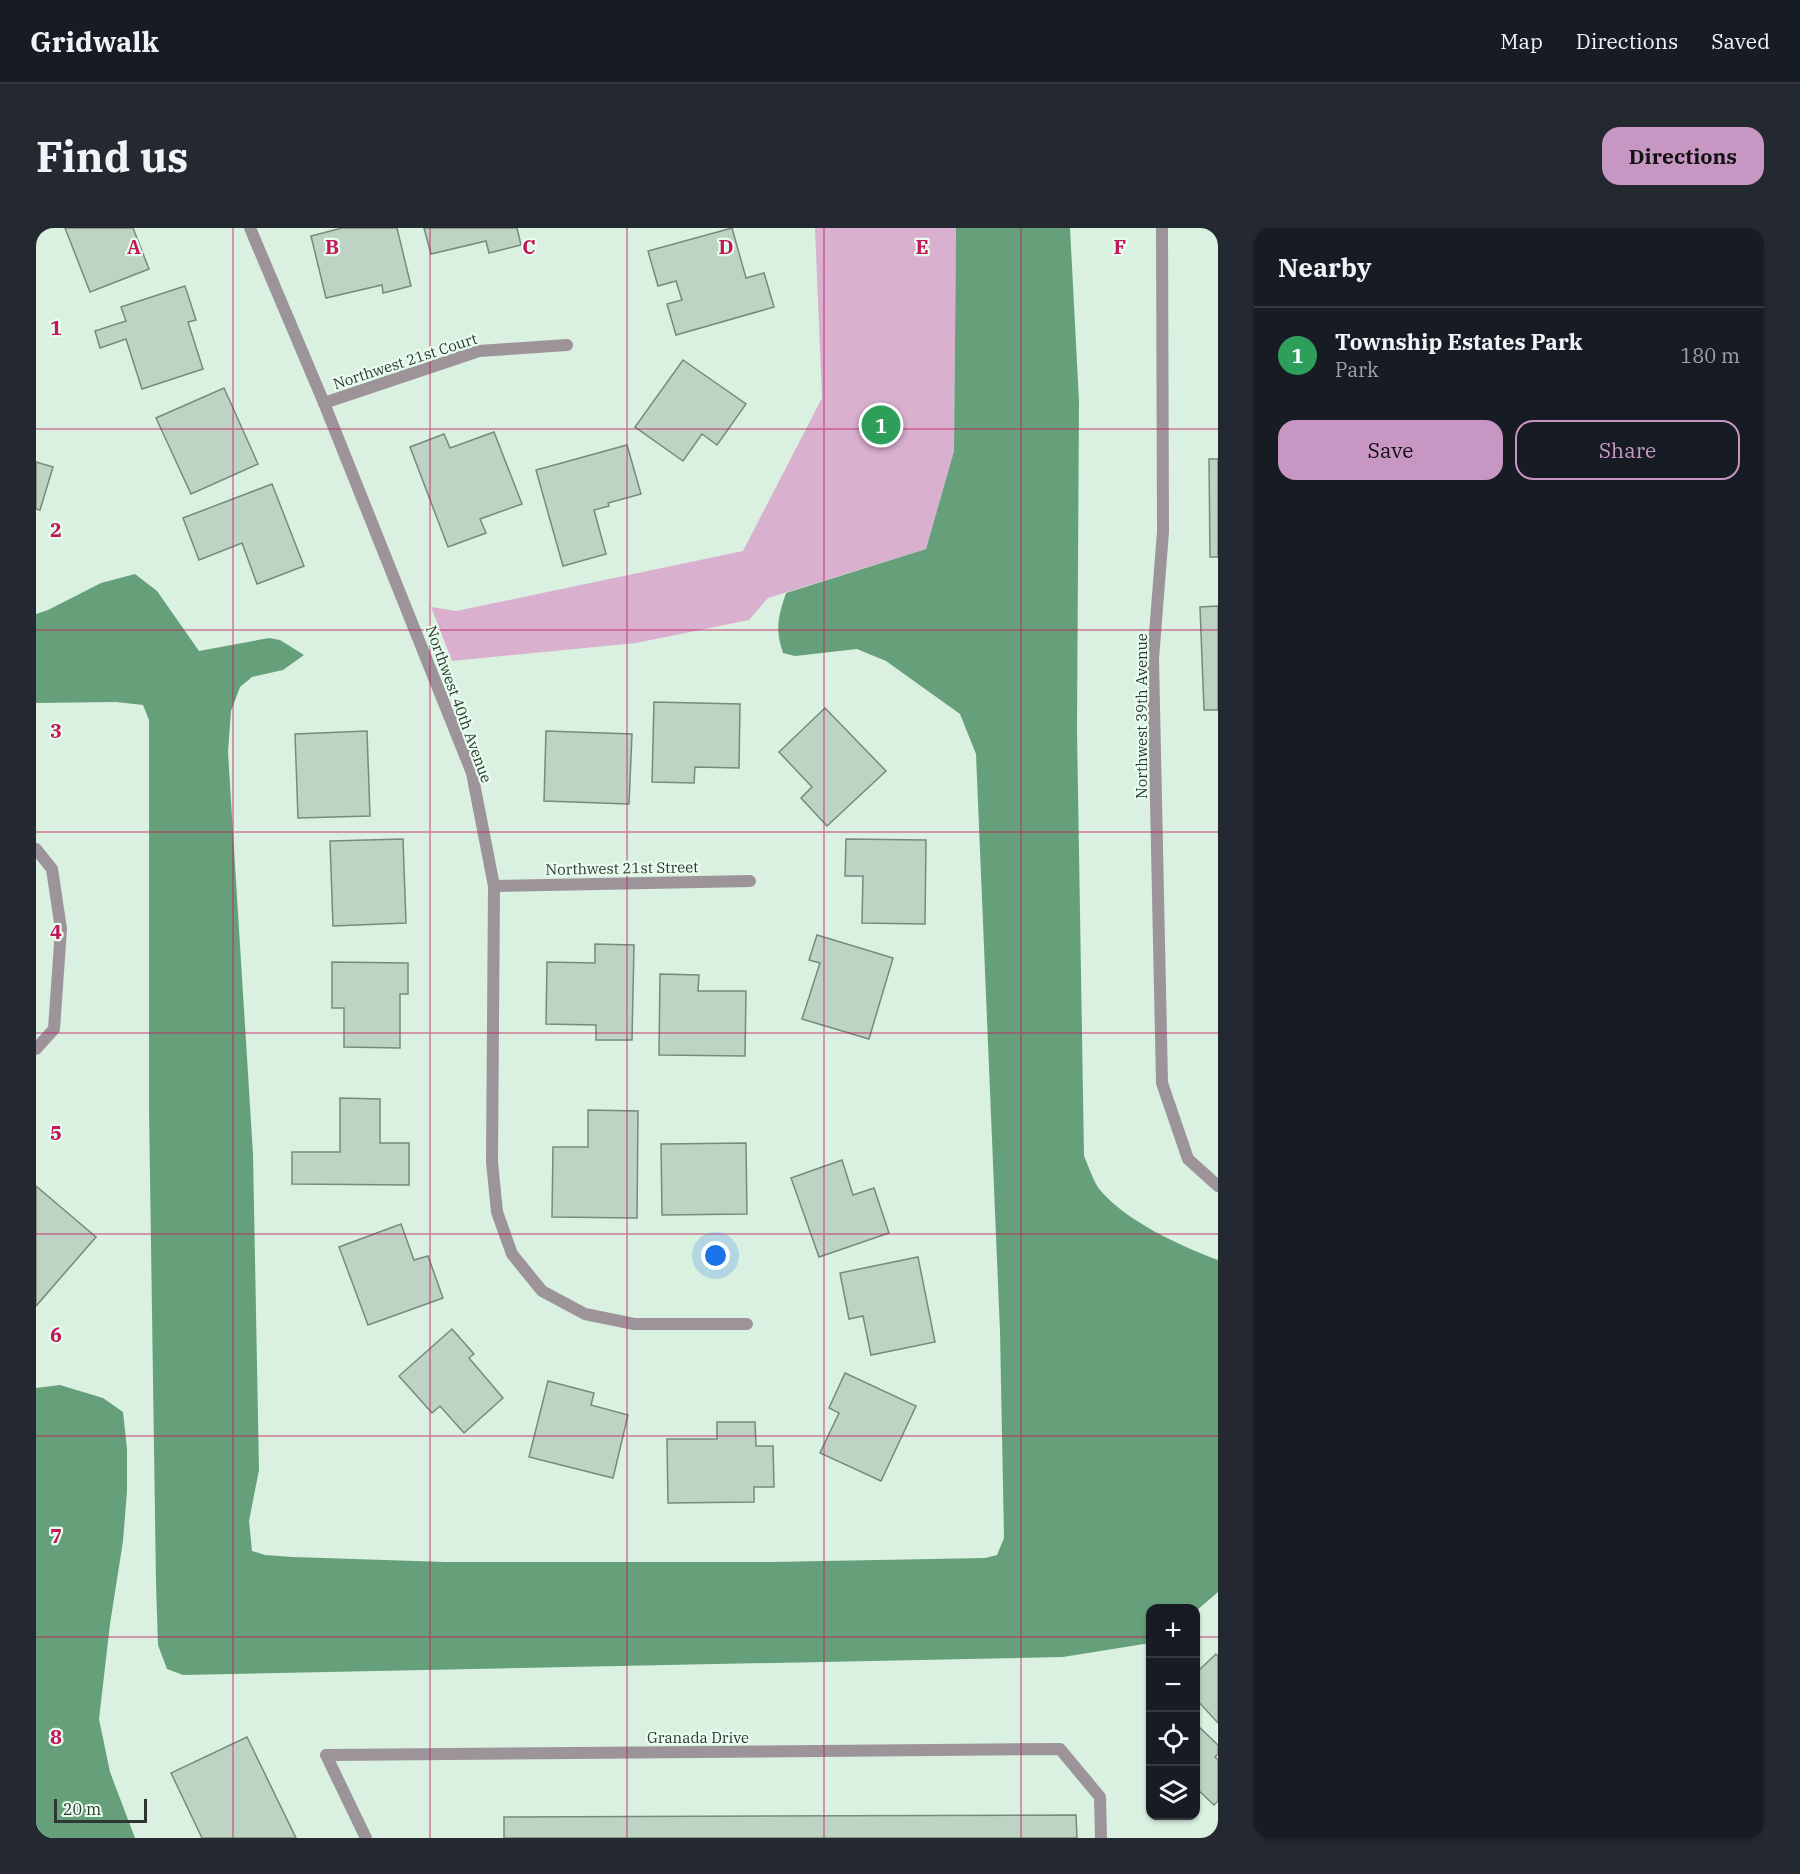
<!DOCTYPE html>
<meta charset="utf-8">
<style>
body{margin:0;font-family:"IBM Plex Serif",serif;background:#242831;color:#f1f3f6}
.controls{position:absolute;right:18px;bottom:18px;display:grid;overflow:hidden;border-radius:12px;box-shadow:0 2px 4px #0004}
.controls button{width:54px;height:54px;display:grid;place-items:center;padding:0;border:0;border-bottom:2px solid #363941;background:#171b24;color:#f1f3f6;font:30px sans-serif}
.scale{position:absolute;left:18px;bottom:15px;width:93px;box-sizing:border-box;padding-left:6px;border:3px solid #2e3631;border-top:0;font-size:16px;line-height:21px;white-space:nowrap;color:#2e3631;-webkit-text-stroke:4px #e8fdee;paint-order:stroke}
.you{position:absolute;left:680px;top:1028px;width:21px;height:21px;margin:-15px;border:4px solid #fff;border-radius:50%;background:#1a73e8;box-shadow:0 0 0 9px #1a73e833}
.badge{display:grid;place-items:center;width:39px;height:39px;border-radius:50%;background:#c896c3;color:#fff;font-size:20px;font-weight:700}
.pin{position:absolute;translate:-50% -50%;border:3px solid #fff;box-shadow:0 2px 6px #0006}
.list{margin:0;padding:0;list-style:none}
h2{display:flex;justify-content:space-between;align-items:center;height:78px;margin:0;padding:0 24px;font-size:26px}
h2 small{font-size:20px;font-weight:400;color:#9ea1a6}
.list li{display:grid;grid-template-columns:39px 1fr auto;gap:18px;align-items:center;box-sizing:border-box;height:96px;padding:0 24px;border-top:2px solid #363941}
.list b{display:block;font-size:22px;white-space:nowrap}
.list p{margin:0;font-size:20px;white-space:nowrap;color:#9ea1a6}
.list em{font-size:20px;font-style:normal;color:#9ea1a6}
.actions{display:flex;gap:12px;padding:18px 24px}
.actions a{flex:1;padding:14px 0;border:2px solid #c896c3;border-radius:18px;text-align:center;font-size:21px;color:#c896c3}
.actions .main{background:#c896c3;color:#111}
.icon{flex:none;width:33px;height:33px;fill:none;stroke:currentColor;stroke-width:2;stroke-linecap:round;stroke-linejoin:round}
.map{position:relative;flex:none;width:1182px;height:1610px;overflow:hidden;border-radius:18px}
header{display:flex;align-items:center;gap:36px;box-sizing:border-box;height:84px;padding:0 30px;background:#171b24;border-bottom:2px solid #363941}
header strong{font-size:28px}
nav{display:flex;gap:33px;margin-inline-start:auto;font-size:21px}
.intro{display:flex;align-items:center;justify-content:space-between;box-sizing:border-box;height:144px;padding:0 36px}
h1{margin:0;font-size:42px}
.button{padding:15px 27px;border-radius:18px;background:#c896c3;color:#111;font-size:21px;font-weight:700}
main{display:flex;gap:36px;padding:0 36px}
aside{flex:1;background:#171b24;border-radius:18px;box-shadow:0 2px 4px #0004}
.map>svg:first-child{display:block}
.green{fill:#d9b1cf}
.water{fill:#66a07a}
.building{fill:#bed3c4;stroke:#778a7d;stroke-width:1.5}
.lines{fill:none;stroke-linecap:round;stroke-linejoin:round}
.minor{stroke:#9d949a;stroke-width:12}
.grid{fill:none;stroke:#c2185b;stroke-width:1.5;stroke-opacity:0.55}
.labels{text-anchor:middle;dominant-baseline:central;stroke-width:4.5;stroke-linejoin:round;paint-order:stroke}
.street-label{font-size:15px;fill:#2e3631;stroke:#e8fdee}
.grid-label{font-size:20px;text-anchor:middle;font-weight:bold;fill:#c2185b;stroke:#e8fdee;stroke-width:4.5;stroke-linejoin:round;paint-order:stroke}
</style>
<header>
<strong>Gridwalk</strong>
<nav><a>Map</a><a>Directions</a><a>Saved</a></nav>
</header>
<div class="intro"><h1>Find us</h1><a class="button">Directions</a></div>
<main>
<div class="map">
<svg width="1182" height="1610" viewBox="0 0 1182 1610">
<rect width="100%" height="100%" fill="#daf0e1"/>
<!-- green -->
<path class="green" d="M779 0H920L918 223 890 321 732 370 713 392 600 415 416 433 395 379 420 383 707 323 786 170Z"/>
<!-- water -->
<g class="water">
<path d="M920 0H1034L1043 173 1041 502 1048 928C1053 939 1057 953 1064 962 1090 993 1144 1018 1182 1032V1364L1160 1383V1380H1114V1415L1027 1429 147 1447 131 1441 122 1417 120 1355 113 881V492L107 477 80 474 0 475V386L12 382 65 355 99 346 121 363 163 423 233 410 244 412 268 427 247 442 216 449 204 459 195 483 192 524 217 926 223 1242 213 1293 216 1323 229 1327 257 1329 410 1334H735L949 1330 961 1327 968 1310 964 1104 940 526 924 486 850 433 821 421 759 428 747 425C739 401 742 389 750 365L890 321 918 223Z"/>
<path d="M24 1157 67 1170 87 1184 91 1221V1263L87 1313 74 1396 63 1491 74 1544 99 1610H0V1160Z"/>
</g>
<!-- building -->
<g class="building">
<path d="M29 0H97L113 41 54 64Z"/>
<path d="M306 0H361L375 58 347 65 346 57 290 70 275 8Z"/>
<path d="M388 0H481L485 17 453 25 450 13 395 26Z"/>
<path d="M696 0 710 50 728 45 738 79 640 107 631 76 646 72 640 53 622 58 612 23Z"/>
<path d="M149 58 160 92 152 94 167 141 106 161 90 111 64 120 59 103 90 93 85 79Z"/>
<path d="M647 132 710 176 681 217 666 206 647 233 599 199Z"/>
<path d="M188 160 222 236 155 266 120 190Z"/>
<path d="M458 204 486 276 444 291 450 305 412 319 374 219 408 206 414 220Z"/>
<path d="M591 217 605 266 572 275 573 278 558 282 570 326 527 338 500 242Z"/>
<path d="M1173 231H1182V329H1174Z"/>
<path d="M0 234 17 239 4 282 0 281Z"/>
<path d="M236 256 268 338 221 356 206 315 163 332 147 290Z"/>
<path d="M1182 378V482H1168L1164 379Z"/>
<path d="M618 474 704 476 703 540 659 539 658 555 616 554Z"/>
<path d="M789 480 850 543 791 598 765 570 776 559 743 524Z"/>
<path d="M331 503 334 588 262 590 259 506Z"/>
<path d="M510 503 596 506 593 576 508 573Z"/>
<path d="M367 611 370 695 297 698 294 613Z"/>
<path d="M810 611 890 612 889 696 826 695 827 648H809Z"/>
<path d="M781 707 857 730 833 811 766 791 784 735 773 732Z"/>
<path d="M559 716 598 717 596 812H560V797L510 796 511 734 559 735Z"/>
<path d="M296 734 372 735V766H364V820L308 819V780H296Z"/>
<path d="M624 746 663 747 662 763H710L709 828 623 827Z"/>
<path d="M304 870 344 871V915H373V957L256 956V924H304Z"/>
<path d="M552 882 602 883 601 990 516 989 517 919H552Z"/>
<path d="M710 915 711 986 626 987 625 916Z"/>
<path d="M806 932 817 967 838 960 853 1005 783 1029 755 950Z"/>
<path d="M0 958 60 1009 0 1078Z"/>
<path d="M365 996 378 1032 392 1028 407 1070 332 1097 303 1019Z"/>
<path d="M882 1029 899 1114 835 1127 827 1088 813 1091 804 1045Z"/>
<path d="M416 1101 438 1126 433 1130 467 1170 428 1205 404 1178 396 1185 363 1148Z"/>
<path d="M809 1145 880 1178 845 1253 784 1225 803 1185 793 1180Z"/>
<path d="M512 1153 558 1165 555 1177 592 1187 577 1250 493 1229Z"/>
<path d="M681 1194H719L720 1218H737L738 1259H718V1274L632 1275 631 1211H681Z"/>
<path d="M1180 1426 1182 1428V1495L1160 1471V1445Z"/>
<path d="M1160 1496 1182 1517V1526L1179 1529 1182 1532V1573L1178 1577 1160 1560Z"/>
<path d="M211 1509 260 1610H166L135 1545Z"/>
<path d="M1040 1587 1041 1610H468V1589Z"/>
</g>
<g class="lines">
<!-- minor -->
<g class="minor">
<path d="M214 0 288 175 436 545 458 658 456 934 461 984 476 1026 506 1063 549 1086 598 1096H711"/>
<path d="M1126 0 1127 304 1117 431 1126 855 1152 931 1182 958"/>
<path d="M288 175 443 123 531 117"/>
<path d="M0 621 16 641 25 701 18 801 0 821"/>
<path d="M458 658 714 653"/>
<path d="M330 1610 290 1527 1024 1521 1064 1569 1065 1610"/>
</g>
</g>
<!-- grid -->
<path class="grid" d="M197 0V1610M394 0V1610M591 0V1610M788 0V1610M985 0V1610M0 201H1182M0 402H1182M0 604H1182M0 805H1182M0 1006H1182M0 1208H1182M0 1409H1114M1160 1409H1182"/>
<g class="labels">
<!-- street labels -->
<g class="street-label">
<text transform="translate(369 133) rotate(-18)">Northwest 21st Court</text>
<text transform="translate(423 476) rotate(70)">Northwest 40th Avenue</text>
<text transform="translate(1105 488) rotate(-90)">Northwest 39th Avenue</text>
<text transform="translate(586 640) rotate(-1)">Northwest 21st Street</text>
<text x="662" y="1509">Granada Drive</text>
</g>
</g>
<g class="grid-label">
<text x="98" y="26">A</text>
<text x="296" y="26">B</text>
<text x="493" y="26">C</text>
<text x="690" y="26">D</text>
<text x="886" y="26">E</text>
<text x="1084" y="26">F</text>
<text x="20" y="107">1</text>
<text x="20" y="309">2</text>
<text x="20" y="510">3</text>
<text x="20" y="711">4</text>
<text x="20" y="912">5</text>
<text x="20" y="1114">6</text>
<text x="20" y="1315">7</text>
<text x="20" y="1516">8</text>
</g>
</svg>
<div class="controls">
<button>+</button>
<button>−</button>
<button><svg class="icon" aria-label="locate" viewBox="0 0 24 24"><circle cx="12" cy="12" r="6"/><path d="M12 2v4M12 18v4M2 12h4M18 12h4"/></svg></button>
<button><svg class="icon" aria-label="layers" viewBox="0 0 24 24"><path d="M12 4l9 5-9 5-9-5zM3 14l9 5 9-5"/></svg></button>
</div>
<div class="scale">20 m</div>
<div class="you"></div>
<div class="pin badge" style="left:845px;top:197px;background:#2e9e5b">1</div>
</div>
<aside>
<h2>Nearby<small></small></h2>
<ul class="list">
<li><span class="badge" style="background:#2e9e5b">1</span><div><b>Township Estates Park</b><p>Park</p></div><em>180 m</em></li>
</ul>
<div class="actions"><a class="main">Save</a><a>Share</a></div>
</aside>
</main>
